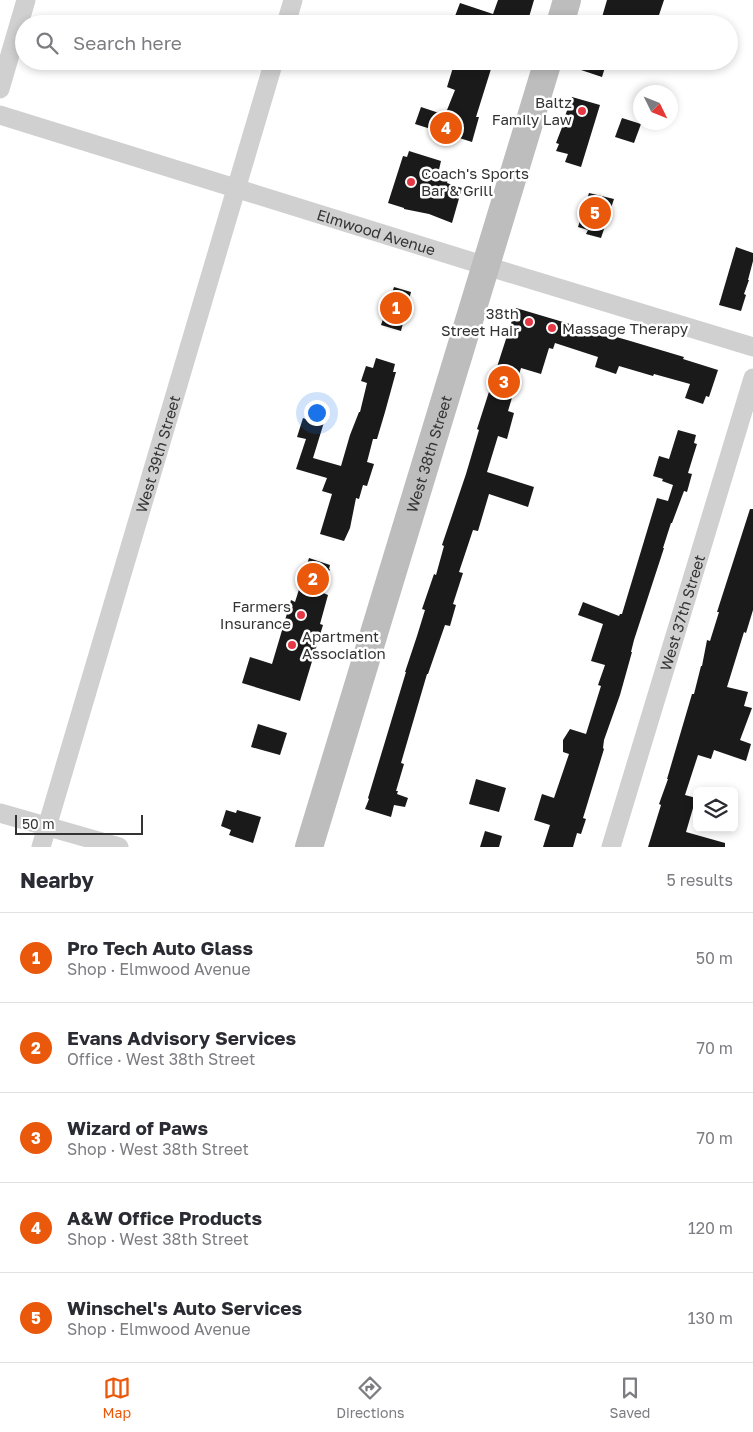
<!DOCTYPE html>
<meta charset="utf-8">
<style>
body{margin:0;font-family:"Golos Text",sans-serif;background:#f7f7f7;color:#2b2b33}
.controls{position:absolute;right:15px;bottom:15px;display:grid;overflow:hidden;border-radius:8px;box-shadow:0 2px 8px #0003}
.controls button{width:45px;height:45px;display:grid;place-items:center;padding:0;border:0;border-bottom:1px solid #e1e1e2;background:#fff;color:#2b2b33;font:25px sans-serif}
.compass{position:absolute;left:633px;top:85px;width:45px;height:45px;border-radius:50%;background:#fff;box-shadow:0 2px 8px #0003;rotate:133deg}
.scale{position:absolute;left:15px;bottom:12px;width:128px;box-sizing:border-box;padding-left:5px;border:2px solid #333;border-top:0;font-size:14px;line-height:18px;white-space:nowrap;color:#333;-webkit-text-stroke:4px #fff;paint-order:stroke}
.you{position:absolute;left:316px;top:412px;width:18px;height:18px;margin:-12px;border:4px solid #fff;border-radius:50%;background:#1a73e8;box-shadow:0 0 0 8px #1a73e833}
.badge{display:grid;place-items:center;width:32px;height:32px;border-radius:50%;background:#ea580c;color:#fff;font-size:16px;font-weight:700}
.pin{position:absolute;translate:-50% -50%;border:2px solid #fff;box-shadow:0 1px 5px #0006}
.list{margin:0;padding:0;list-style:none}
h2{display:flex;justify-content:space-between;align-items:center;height:65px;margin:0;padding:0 20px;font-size:21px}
h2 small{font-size:16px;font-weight:400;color:#7c7c81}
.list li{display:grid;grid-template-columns:32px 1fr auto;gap:15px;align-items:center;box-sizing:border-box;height:90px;padding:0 20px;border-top:1px solid #e1e1e2}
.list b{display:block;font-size:19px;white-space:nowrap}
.list p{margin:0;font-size:16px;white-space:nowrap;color:#7c7c81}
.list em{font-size:16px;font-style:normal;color:#7c7c81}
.icon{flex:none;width:28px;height:28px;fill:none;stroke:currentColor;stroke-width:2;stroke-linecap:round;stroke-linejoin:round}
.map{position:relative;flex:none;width:753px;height:847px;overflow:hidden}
.search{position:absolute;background:#fff;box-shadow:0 2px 8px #0003;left:15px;right:15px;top:15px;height:55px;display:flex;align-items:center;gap:12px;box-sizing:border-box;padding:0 18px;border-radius:28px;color:#7c7c81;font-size:19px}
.sheet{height:515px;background:#fff}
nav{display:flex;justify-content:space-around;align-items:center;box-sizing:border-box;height:70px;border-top:1px solid #e1e1e2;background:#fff;font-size:14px;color:#7c7c81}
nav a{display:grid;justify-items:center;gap:2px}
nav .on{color:#ea580c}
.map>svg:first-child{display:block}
.building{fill:#1a1a1a}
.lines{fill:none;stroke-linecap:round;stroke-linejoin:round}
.street{stroke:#d0d0d0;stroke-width:19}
.secondary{stroke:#bdbdbd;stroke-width:28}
.poi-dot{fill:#e63946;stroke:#fff;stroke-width:2}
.labels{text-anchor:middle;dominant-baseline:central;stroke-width:5;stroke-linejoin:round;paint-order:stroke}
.poi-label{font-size:15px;fill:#333;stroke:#fff;text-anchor:end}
.street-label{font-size:15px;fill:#333;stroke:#fff}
</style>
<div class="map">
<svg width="753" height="847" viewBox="0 0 753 847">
<rect width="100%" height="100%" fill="#fff"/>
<!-- building -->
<g class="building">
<path d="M498 0H534L527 24H452L460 3 493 14Z"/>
<path d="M607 0H664L656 24H600Z"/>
<path d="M455 61H467L491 69 476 117H479L472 142 415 124 421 107 445 115 455 90 447 87Z"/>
<path d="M563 61H607L602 77 563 64Z"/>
<path d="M572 97 600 105 581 167 565 162 568 154 556 151 559 144 556 143 566 117 565 116Z"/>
<path d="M622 118 641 124 634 143 615 137Z"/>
<path d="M409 151 441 161 438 174 449 177 447 183 462 188 452 223 429 214 404 209V208L388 203 403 156 407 157Z"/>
<path d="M589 193 614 199 601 238 586 234 588 230 578 227Z"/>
<path d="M736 247 753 253V261L748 280H749L744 294 746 295 741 311 719 305Z"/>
<path d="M394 287 411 292 401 331 381 325Z"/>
<path d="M516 308 580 327 627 340 684 357 683 359 718 370 709 397 706 396 703 404 685 398 690 384 654 374 653 376 619 366 616 374 595 367 598 357 555 343 553 349 549 348 541 374 521 368 508 411 514 413 507 439 498 436 487 472 534 487 528 507 489 494 478 531 473 530 459 572 463 573 453 604 456 605 450 626 445 625 428 674H427L401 763 404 764 396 791H398L397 794 408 798 405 807 394 805 391 817 365 809 369 799 368 798 406 672H405L417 636 425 610 422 609 434 574 436 575 444 546 442 545 466 474 479 430 477 429Z"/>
<path d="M376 358 395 364 393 372H396L385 412 377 439H373L367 462 374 464 367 486 363 485 359 499 356 498 350 528 344 541 320 534 332 494 322 491 327 478 296 469 306 439 297 437 303 418 312 421 314 415 325 419 313 458 341 466 350 435 359 412H360L367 383 361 381 366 366 373 368Z"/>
<path d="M678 430 696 435 694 443 697 444 688 473 692 474 687 492 684 491 672 523H671L663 548H664L634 640 631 652H632L620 695 604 740 603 748 604 749 583 818 586 819 581 834 577 833 573 847H543L550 825 534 820 542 794 554 798 569 754 563 752V740L570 729 586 734 601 686 598 685 605 665 591 661 603 624 578 615 583 602 619 616 620 614H622L657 498 668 501 673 485 662 481 663 479 653 476 659 456 669 459Z"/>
<path d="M750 509H753V610L746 633 744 632 727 687 748 692 744 706 752 708 740 740 751 744 746 761 714 750 711 759 698 755 685 795 696 798 686 832 725 843V847H648L661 805 659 804 668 779H667L692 694H694L701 666H702L707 640 710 641 719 612H717Z"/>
<path d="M309 558 330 565 329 569H330L321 592 328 595 320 624 323 625 300 701 242 683 250 657 272 664 291 600 295 602Z"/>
<path d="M258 724 287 733 280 755 251 747Z"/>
<path d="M476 779 506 788 499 812 469 804Z"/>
<path d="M226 810 236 813 237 810 261 817 253 843 229 835 231 830 221 826Z"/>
<path d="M485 831 502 836 499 847H480Z"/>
</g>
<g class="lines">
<!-- street -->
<g class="street">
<path d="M286 24 293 0"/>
<path d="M0 89 26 0"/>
<path id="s1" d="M0 115 486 266 753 347"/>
<path d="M0 813 119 847"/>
<path id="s2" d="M41 847 274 61"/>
<path id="s3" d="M611 847 753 378"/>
</g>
<!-- secondary -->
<g class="secondary">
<path d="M560 24 567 0"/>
<path id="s4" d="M309 847 548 61"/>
</g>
</g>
<!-- markers -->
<g class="poi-dot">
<circle cx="582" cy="111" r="5"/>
<circle cx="411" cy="182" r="5"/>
<circle cx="529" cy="322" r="5"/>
<circle cx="552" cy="328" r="5"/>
<circle cx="301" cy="615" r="5"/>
<circle cx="292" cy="645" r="5"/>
</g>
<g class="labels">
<!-- poi labels -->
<g class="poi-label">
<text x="572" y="102">Baltz<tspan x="572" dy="17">Family Law</tspan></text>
<text x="421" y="173" text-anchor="start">Coach's Sports<tspan x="421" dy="17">Bar &amp; Grill</tspan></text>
<text x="519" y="313">38th<tspan x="519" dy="17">Street Hair</tspan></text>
<text x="562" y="328" text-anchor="start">Massage Therapy</text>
<text x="291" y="606">Farmers<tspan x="291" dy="17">Insurance</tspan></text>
<text x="302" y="636" text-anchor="start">Apartment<tspan x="302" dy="17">Association</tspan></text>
</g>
<!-- street labels -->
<g class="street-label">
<text stroke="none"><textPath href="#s1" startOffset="394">Elmwood Avenue</textPath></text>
<text stroke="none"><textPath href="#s2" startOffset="410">West 39th Street</textPath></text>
<text stroke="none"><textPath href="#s4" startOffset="411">West 38th Street</textPath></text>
<text stroke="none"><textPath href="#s3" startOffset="245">West 37th Street</textPath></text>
</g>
</g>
</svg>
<div class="controls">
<button><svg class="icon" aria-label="layers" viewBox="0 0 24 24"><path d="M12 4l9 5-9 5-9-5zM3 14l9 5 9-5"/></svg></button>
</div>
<svg class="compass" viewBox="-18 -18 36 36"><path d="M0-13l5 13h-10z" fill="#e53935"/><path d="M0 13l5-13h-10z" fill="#7c7c81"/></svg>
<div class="scale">50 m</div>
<div class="you"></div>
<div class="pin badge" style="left:396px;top:308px">1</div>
<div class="pin badge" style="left:313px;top:579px">2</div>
<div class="pin badge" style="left:504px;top:382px">3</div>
<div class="pin badge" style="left:446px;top:128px">4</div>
<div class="pin badge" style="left:595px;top:213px">5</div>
<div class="search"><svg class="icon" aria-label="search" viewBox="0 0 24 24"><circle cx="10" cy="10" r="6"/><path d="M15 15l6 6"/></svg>Search here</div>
</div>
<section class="sheet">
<h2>Nearby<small>5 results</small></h2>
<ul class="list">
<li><span class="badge">1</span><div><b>Pro Tech Auto Glass</b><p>Shop · Elmwood Avenue</p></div><em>50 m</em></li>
<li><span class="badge">2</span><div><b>Evans Advisory Services</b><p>Office · West 38th Street</p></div><em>70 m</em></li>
<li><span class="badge">3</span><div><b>Wizard of Paws</b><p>Shop · West 38th Street</p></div><em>70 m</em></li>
<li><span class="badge">4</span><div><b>A&amp;W Office Products</b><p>Shop · West 38th Street</p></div><em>120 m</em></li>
<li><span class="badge">5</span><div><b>Winschel's Auto Services</b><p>Shop · Elmwood Avenue</p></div><em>130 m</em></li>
</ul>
</section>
<nav>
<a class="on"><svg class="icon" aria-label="map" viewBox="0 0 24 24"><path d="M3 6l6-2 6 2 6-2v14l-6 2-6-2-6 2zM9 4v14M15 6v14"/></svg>Map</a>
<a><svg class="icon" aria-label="directions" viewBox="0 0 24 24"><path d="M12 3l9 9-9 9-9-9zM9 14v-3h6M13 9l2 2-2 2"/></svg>Directions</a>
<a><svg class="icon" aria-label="saved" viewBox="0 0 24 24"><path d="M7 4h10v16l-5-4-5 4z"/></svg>Saved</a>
</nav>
